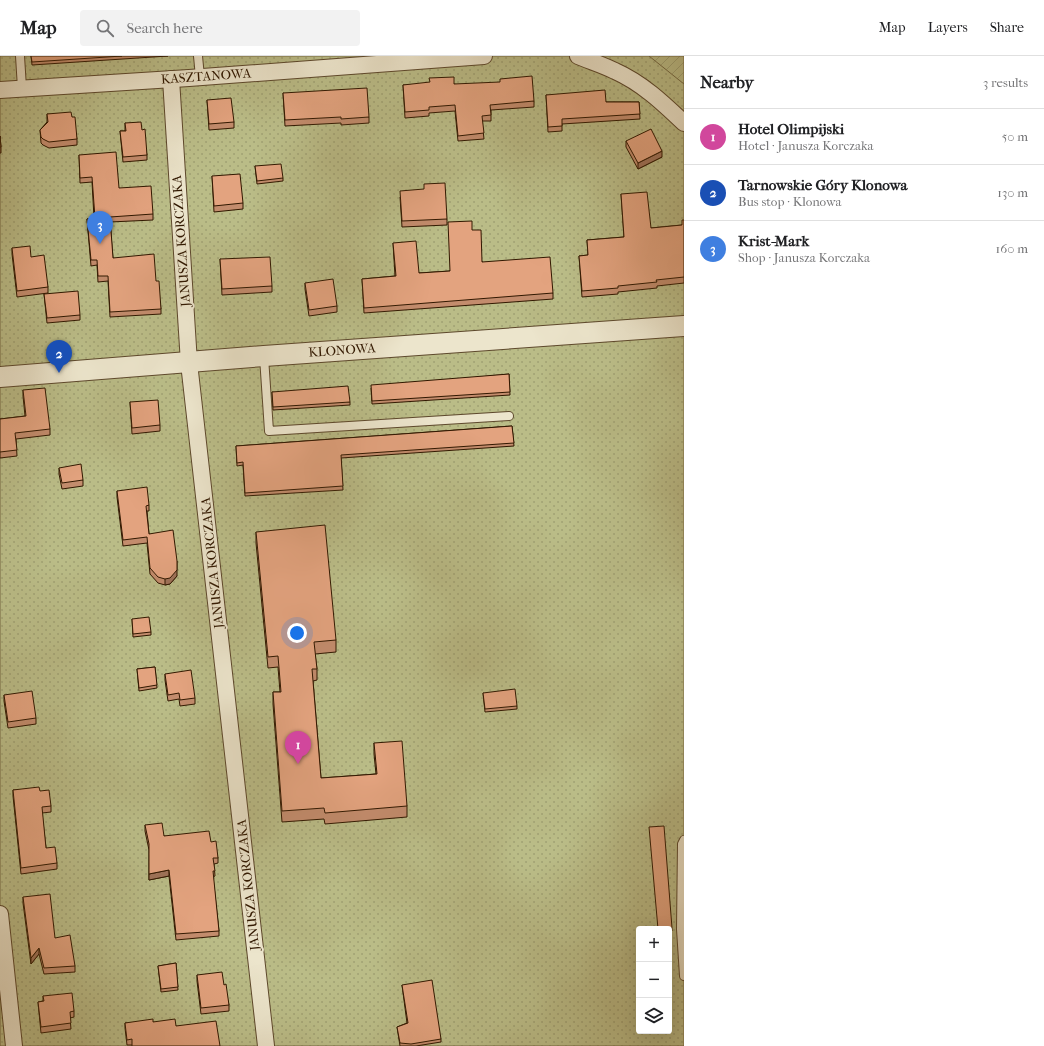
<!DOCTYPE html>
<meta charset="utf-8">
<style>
body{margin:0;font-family:"IM FELL French Canon",serif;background:#f2f2f2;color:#202124}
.controls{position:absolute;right:12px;bottom:12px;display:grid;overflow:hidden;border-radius:4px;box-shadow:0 4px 16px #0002}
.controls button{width:36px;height:36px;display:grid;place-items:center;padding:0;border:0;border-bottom:1px solid #e0e0e0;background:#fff;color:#202124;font:20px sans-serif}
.you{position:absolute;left:297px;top:577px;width:14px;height:14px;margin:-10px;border:3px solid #fff;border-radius:50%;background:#1a73e8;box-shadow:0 0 0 6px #1a73e833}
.badge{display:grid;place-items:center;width:26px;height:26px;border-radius:50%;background:#0b8043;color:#fff;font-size:13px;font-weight:700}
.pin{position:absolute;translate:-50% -33px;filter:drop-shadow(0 1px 2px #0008)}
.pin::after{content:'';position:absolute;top:21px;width:14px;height:12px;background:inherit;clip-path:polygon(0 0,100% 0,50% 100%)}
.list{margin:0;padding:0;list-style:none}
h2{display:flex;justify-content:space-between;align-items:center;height:52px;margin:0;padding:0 16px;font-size:17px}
h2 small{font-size:13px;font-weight:400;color:#757577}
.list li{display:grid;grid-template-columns:26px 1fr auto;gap:12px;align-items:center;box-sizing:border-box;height:56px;padding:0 16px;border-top:1px solid #e0e0e0}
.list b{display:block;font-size:15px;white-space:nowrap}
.list p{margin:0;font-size:13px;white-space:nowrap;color:#757577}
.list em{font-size:13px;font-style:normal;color:#757577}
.icon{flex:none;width:22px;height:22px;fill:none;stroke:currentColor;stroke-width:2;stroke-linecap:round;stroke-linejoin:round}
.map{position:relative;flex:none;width:684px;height:990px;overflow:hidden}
header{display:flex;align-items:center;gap:24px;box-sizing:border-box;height:56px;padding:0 20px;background:#fff;border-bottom:1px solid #e0e0e0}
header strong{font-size:19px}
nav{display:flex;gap:22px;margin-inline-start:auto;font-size:14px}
.search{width:280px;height:36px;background:#f2f2f2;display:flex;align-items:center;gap:10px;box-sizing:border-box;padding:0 14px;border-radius:4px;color:#757577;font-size:15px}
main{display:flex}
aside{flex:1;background:#fff}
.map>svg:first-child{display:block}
.park{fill:url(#park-dots);stroke:#766a44;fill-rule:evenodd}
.garden{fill:url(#garden-furrows);stroke:#766a44}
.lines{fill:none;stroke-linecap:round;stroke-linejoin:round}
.service-casing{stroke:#5d482c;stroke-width:10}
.minor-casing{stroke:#5d482c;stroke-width:18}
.tertiary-casing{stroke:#5d482c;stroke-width:22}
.service{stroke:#ece5cc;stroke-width:8}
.minor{stroke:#ece5cc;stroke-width:16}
.tertiary{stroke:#ece5cc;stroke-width:20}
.wall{fill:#c38c6d;stroke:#311800}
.shaded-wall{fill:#9f7259;stroke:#311800}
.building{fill:#e3a37f;stroke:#311800}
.labels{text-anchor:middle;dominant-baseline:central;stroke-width:4;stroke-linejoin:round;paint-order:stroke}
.street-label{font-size:13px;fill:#311800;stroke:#ece5cc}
</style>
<header>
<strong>Map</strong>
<div class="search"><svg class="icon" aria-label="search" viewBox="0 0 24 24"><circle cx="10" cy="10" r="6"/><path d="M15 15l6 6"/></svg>Search here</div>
<nav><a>Map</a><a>Layers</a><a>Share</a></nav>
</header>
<main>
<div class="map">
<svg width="684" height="990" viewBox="0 0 684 990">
<defs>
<pattern id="park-dots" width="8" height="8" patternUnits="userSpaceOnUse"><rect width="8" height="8" fill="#babc87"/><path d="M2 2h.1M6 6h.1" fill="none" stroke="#a0a173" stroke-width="1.8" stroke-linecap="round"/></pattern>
<pattern id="garden-furrows" width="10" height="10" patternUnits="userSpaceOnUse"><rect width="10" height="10" fill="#babc87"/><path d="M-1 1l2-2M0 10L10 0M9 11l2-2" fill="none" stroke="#a0a173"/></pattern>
</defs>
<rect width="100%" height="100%" fill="#e2d7b1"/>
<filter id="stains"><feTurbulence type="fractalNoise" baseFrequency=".005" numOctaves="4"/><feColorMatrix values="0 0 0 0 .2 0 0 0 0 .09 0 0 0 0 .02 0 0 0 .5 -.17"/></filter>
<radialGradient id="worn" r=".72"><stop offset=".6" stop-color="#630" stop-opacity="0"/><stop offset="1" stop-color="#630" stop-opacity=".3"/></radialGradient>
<!-- park -->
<path class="park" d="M0 0H684V990H0ZM639 873H669V975H639Z"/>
<!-- garden -->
<path class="garden" d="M649 0H684V28Z"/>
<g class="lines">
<defs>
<g id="service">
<path d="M20 0 22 32"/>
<path d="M198 0 200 21"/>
<path d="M264 301 269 375 509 360"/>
<path d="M684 784 682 788 681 873 684 920"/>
</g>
<g id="minor">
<path d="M578 0C590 5 603 9 615 15 642 27 663 47 684 67"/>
<path d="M171 23 189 307 266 990"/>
<path d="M0 34 189 22 484 0"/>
<path d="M0 858 14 990"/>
</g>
<path id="tertiary" d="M0 321 264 300 684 270"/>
</defs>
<!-- service casing -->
<use href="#service" class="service-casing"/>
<!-- minor casing -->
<use href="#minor" class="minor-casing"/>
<!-- tertiary casing -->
<use href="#tertiary" class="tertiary-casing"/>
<!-- service -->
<use href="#service" class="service"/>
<!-- minor -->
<use href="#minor" class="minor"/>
<!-- tertiary -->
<use href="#tertiary" class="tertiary"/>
</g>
<!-- wall -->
<g class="wall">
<path d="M31 0H168L32 9Z"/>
<path d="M454 28 534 45V51L491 54V65H482L484 83 458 85 455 55 429 57V60L405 62 403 29Z"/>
<path d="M283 37 369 61V67L341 69V67L285 70Z"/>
<path d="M546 39 606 46H639L640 63 562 68V75L548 76Z"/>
<path d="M207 44 234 66V72L209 74Z"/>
<path d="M47 58 72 61 77 83V89L49 92 43 89 41 87 40 74 47 66Z"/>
<path d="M125 67 142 74 147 99V104L123 106 120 75H125Z"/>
<path d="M0 80 1 91V97H0Z"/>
<path d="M626 85 662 101 638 113 626 91Z"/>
<path d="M79 99 119 132 153 158V164L110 166 113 202 156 225 161 253V258L110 261 108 225 98 226 97 209 91 210 87 163 94 162 92 126 80 127Z"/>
<path d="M255 110 283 122V125L257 128Z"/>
<path d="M212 120 243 147V153L214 156Z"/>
<path d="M621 138 651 172 682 169 684 164V227L657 230V232L618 236V238L582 241 579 200 588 199 587 184 624 181Z"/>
<path d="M400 141 447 163V169L402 171Z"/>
<path d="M472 174 482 206 553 237V243L364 257 362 223 395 220 393 187 419 217 450 215Z"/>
<path d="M12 192 31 201 48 231V237L17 241 12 198Z"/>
<path d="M220 203 272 230V236L222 239Z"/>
<path d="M305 227 337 250V256L309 260 305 233Z"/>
<path d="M44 238 80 259V264L47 267Z"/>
<path d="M509 318 510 339 372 348 371 332Z"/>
<path d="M23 334 50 373V379L16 383 17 400 0 402V363L25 360 23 340Z"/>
<path d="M272 336 350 346V349L273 354Z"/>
<path d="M130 346 160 369V375L132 378Z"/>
<path d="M512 370 514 390 341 402 343 434 245 440 243 409 237 410 236 390Z"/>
<path d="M59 412 83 424V430L62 433 59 418Z"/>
<path d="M117 435 149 449V455H147L149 478 177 520 170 528 165 529 158 527 150 518 147 487 123 490 117 441Z"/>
<path d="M256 476 336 584V596L315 598 317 613V624L313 625 321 722 376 718 374 698V687L407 750V761L325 768 324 763 282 766 273 648V636H280L278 611 268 612 256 487Z"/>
<path d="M132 563 151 576V579L133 581Z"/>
<path d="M155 611 157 632 139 635 137 613Z"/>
<path d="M165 618 195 642V648L180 650 179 643 168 645 165 624Z"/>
<path d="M483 637 517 650V653L485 656Z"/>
<path d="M4 639 36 662V668L8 672 4 645Z"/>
<path d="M13 734 40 735 51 750V756L42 757 46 792 57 807V813L21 818 13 740Z"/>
<path d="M145 769 164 780 211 786 218 802V807L214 808 215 820 213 821 219 875V880L176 884 169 820 149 824V794L145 775Z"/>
<path d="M23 841 55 882 75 910V916L44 918 39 898 31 908 23 847Z"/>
<path d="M672 872V875L669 876V873H657Z"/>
<path d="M176 907 178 934 161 936 158 910Z"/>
<path d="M197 919 224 929 229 949V955L201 958 197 925Z"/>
<path d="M402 929 441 983V986L416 990H400L397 971 407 967Z"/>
<path d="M43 940 74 955V961L70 962 71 973 41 977 38 946 43 945Z"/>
<path d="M153 966 176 970 220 990 127 989 125 972V967Z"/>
</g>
<!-- shaded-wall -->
<g class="shaded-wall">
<path d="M662 95V101L638 113V107Z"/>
<path d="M177 505V520L170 528 165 529V523Z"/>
<path d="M169 814V820L149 824V818Z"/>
<path d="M39 892V898L31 908V902Z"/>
</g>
<!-- building -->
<g class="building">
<path d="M31 0H122L32 6Z"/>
<path d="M532 20 534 45 490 49 491 59 482 60 484 77 458 80 455 49 429 51V54L405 56 403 29 430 26 429 22 454 21V28L500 26V23Z"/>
<path d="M367 32 369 61 341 63V61L285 64 283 37Z"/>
<path d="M605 34 606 46H639L640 58 562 63V70L548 71 546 39Z"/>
<path d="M231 42 234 66 209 68 207 44Z"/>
<path d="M71 56 72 61H75L77 83 49 86 43 83 41 81 40 74 48 66 47 58Z"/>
<path d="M141 66 142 74 145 73 147 99 123 101 120 75H126L125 67Z"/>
<path d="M651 73 662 95 638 107 626 85Z"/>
<path d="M0 80 1 91H0Z"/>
<path d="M116 96 119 132 151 130 153 158 110 161 113 202 154 198 156 225H159L161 253 110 256 108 220H98L97 204H91L87 163 95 162 92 121 80 122 79 99Z"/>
<path d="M281 108 283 122 257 125 255 110Z"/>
<path d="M240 118 243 147 214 150 212 120Z"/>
<path d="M445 127 447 163 402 165 400 135 424 133V128Z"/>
<path d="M647 136 651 172 682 169V164H684V221L656 224 657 226 618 230V232L582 235 579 200 588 199 587 184 624 181 621 138Z"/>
<path d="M472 165V174H481L482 206 550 201 553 237 364 252 362 223 396 220 393 187 416 185 419 217 450 215 448 166Z"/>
<path d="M30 190 31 201 44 199 48 231 17 235 12 192Z"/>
<path d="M270 201 272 230 222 233 220 203Z"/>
<path d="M333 223 337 250 309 254 305 227Z"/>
<path d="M78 235 80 259 47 262 44 238Z"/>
<path d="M509 318 510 336 372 345 371 329Z"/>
<path d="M348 330 350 346 273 351 272 336Z"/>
<path d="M45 332 50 373 15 377 17 394 0 396V363L26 360 23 334Z"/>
<path d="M158 344 160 369 132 372 130 346Z"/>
<path d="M512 370 514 387 341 399 343 430 245 437 243 406 237 407 236 390Z"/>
<path d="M81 408 83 424 62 427 59 412Z"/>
<path d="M147 431 149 449 146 450 149 478 173 474 177 505V514L170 522 165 523 158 521 150 512 147 481 123 484 117 435Z"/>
<path d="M325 469 336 584 314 586 317 613H312L321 722 377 718 374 687 402 685 407 750 325 757 324 752 282 755 273 636H281L278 600 268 601 256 476Z"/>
<path d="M149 561 151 576 133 578 132 563Z"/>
<path d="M155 611 157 629 139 632 137 613Z"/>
<path d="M191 614 195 642 180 644 179 637 168 639 165 618Z"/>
<path d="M515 633 517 650 485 653 483 637Z"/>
<path d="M32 635 36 662 8 666 4 639Z"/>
<path d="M39 731 40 735 49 734 51 750 42 751 46 792 55 791 57 807 21 812 13 734Z"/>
<path d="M162 767 164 780 209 775 211 786 216 785 218 802H213L215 815H213L219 875 176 878 169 814 149 818V788L145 769Z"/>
<path d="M664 770 672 872 658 873 649 771Z"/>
<path d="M50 838 55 882 70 879 75 910 44 912 39 892 31 902 23 841Z"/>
<path d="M176 907 178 931 161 933 158 910Z"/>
<path d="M222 916 224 929 226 928 229 949 201 952 197 919Z"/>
<path d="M432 924 441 983 411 988 400 987 397 971 408 967 402 929Z"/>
<path d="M72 937 74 955 70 956 71 967 41 971 38 946 44 945 43 940Z"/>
<path d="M153 963V966L175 963 176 970 216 965 220 990H132V983L127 984 125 967Z"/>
</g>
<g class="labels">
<!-- street labels -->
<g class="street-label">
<text transform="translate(206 20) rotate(-4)">KASZTANOWA</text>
<text transform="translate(181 185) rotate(-94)">JANUSZA KORCZAKA</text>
<text transform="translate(342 294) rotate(-4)">KLONOWA</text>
<text transform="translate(212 507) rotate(-96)">JANUSZA KORCZAKA</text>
<text transform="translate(248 829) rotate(-96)">JANUSZA KORCZAKA</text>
</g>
</g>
<rect width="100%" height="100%" filter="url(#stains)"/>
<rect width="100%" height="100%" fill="url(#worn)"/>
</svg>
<div class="controls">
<button>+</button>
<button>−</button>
<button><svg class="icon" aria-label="layers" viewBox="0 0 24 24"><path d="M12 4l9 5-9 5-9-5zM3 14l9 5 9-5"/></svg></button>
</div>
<div class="you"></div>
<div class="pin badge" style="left:298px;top:708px;background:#d1479c">1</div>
<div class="pin badge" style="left:59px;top:317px;background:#1a4fb4">2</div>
<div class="pin badge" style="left:100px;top:188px;background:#3f7fe0">3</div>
</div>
<aside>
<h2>Nearby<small>3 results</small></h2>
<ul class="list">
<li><span class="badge" style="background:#d1479c">1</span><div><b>Hotel Olimpijski</b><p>Hotel · Janusza Korczaka</p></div><em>50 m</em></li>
<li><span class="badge" style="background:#1a4fb4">2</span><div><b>Tarnowskie Góry Klonowa</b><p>Bus stop · Klonowa</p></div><em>130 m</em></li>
<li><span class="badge" style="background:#3f7fe0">3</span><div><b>Krist-Mark</b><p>Shop · Janusza Korczaka</p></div><em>160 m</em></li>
</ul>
</aside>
</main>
